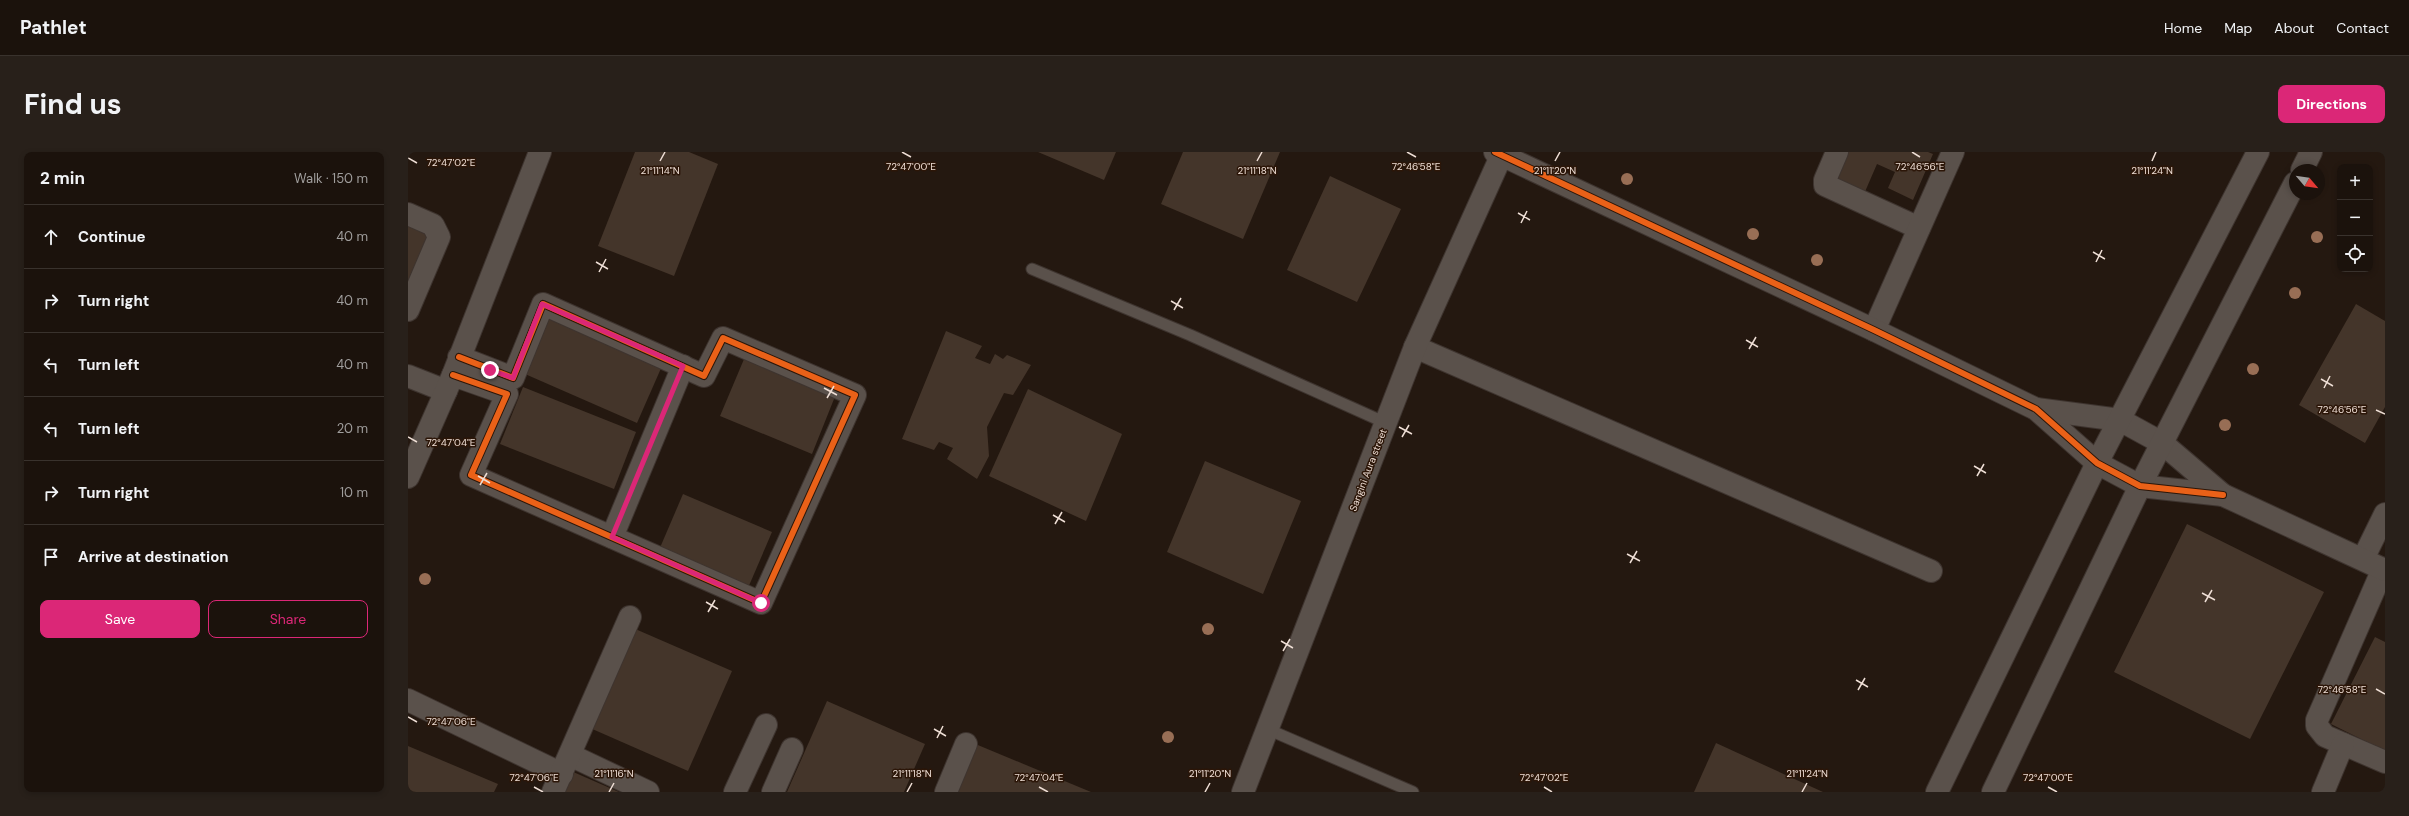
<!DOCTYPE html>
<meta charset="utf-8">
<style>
body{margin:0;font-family:"DM Sans",sans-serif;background:#28201a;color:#f1f3f6}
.controls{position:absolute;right:12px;top:12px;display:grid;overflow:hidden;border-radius:8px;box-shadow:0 2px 6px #0003}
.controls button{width:36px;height:36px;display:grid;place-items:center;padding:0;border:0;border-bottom:1px solid #39322d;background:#1b120c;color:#f1f3f6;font:20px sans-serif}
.compass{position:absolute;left:1881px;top:12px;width:36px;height:36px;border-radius:50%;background:#1b120c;box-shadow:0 2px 6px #0003;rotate:119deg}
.stop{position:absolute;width:12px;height:12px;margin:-9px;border:3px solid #db2777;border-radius:50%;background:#fff}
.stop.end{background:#db2777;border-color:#fff;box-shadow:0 1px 4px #0008}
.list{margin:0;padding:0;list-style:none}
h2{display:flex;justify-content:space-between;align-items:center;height:52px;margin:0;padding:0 16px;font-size:17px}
h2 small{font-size:13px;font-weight:400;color:#a09e9d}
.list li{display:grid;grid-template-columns:26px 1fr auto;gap:12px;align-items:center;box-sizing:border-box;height:64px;padding:0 16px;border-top:1px solid #39322d}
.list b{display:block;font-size:15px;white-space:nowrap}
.list em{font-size:13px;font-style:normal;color:#a09e9d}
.actions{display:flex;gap:8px;padding:12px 16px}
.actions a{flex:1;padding:9px 0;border:1px solid #db2777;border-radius:8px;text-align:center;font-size:14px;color:#db2777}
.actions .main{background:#db2777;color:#fff}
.icon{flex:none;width:22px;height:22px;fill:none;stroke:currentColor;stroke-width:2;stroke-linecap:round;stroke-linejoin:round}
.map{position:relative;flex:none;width:1977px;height:640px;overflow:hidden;border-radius:8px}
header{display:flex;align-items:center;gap:24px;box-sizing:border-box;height:56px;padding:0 20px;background:#1b120c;border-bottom:1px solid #39322d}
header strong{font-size:19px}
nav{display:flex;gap:22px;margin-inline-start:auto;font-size:14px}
.intro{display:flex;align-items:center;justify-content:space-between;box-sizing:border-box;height:96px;padding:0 24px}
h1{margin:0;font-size:28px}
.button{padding:10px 18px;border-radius:8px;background:#db2777;color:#fff;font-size:14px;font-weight:700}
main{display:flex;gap:24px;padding:0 24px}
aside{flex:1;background:#1b120c;border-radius:8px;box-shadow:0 2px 6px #0003}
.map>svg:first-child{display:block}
.building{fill:#44352a}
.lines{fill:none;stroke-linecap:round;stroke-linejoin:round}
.lane-casing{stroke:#3e342f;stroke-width:13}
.street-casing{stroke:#3e342f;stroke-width:24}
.secondary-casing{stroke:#3e342f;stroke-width:24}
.lane{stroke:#5a514b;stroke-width:11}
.street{stroke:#5a514b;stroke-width:22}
.secondary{stroke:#5a514b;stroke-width:22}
.cycleway-casing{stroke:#2c1608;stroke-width:8}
.cycleway{stroke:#ea6118;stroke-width:6}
.tree{fill:#986e55}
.route{stroke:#db2777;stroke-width:5}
.ticks{fill:none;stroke:#eeded5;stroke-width:1.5}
.labels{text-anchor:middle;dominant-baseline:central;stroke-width:3;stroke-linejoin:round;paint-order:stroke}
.street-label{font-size:10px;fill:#eeded5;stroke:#2c1608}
.ticks-label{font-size:10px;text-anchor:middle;fill:#eeded5;stroke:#2c1608;stroke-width:3;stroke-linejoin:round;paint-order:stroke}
</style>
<header>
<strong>Pathlet</strong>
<nav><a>Home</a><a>Map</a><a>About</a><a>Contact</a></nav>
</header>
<div class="intro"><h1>Find us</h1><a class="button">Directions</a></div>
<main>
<aside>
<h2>2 min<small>Walk · 150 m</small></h2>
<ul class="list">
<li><svg class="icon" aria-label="ahead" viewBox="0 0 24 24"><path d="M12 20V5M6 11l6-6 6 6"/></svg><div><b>Continue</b></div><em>40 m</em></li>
<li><svg class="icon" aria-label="right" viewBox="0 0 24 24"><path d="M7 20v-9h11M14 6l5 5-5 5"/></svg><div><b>Turn right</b></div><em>40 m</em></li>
<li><svg class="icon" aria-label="left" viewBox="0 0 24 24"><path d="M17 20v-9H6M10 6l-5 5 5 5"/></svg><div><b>Turn left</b></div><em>40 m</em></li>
<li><svg class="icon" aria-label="left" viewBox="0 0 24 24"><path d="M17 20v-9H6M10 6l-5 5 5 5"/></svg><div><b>Turn left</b></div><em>20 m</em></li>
<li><svg class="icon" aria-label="right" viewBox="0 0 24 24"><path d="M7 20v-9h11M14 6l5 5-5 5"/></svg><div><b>Turn right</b></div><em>10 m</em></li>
<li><svg class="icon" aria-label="arrive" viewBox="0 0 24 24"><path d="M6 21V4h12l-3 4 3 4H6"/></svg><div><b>Arrive at destination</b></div></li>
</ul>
<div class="actions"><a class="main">Save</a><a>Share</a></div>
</aside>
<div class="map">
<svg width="1977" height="640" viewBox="0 0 1977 640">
<rect width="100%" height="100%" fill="#241810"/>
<!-- building -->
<g class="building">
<path d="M227 0H281L310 12 266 124 190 94Z"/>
<path d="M630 0H708L696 28Z"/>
<path d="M775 0H872L835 87 753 52Z"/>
<path d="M1435 0H1520L1525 2 1505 48 1480 36 1487 20 1469 12 1456 42 1423 28Z"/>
<path d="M922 24 993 57 949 150 879 118Z"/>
<path d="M0 71 22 80 0 133Z"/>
<path d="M1948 152 1977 169V255L1957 291 1891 253Z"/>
<path d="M142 165 254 214 229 271 117 222Z"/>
<path d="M538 179 574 194 567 206 582 212 587 202 595 207 599 203 623 213 605 243 596 241 579 275 581 304 569 327 539 307 545 296 531 290 526 298 494 287Z"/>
<path d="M339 200 430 237 404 302 312 264Z"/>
<path d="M115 235 228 280 206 337 92 292Z"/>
<path d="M620 237 714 282 678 369 581 324Z"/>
<path d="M797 309 893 349 855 442 759 400Z"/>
<path d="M275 342 364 380 340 436 251 398Z"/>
<path d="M1779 372 1916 440 1842 587 1706 520Z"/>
<path d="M225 476 324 519 280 619 182 576Z"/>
<path d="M1967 485 1977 490V599L1923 572Z"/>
<path d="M419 549 517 592 496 640H379Z"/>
<path d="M565 591 683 640H544Z"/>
<path d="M1308 591 1415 640H1286Z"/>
<path d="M0 594 90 632 86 640H0Z"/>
<path d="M163 619 211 640H154Z"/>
</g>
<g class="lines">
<defs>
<g id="lane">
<path d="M624 117 782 183 978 271"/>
<path d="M859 577 1005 640"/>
</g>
<g id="street">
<path d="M1429 0 1417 28V33L1511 76"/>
<path d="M0 62 25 73 31 85 0 158"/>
<path d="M1466 178 1545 0"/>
<path d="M1007 195 1523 419"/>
<path d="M45 223 99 242 63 323 353 451 447 243 315 186 296 224 135 152 105 226 51 205"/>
<path d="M0 224 38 239"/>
<path d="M0 325 45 223 132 0"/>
<path d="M204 385 275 214"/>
<path d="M1955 407 1977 362"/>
<path d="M1975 417 1909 568V574L1917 584 1977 610"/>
<path d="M0 548 154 622"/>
<path d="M162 603 240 640"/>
<path d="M145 640 222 465"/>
<path d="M327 640 358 573"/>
<path d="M365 640 384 597"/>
<path d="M538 640 558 592"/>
<path d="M1915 640 1935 592"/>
</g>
<g id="secondary">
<path d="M1087 0 1466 178 1628 257 1689 311 1732 334 1815 343"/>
<path d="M1894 18 1903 0"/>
<path d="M1628 257 1712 268 1754 291 1815 343 1977 418"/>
<path d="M835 640 1007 195 1095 0"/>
<path d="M1529 640 1689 311 1850 0"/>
<path d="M1585 640 1732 334 1887 31"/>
</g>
</defs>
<!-- lane casing -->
<use href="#lane" class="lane-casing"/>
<!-- street casing -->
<use href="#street" class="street-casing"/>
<!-- secondary casing -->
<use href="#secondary" class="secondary-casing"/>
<!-- lane -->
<use href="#lane" class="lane"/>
<!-- street -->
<use href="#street" class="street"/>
<!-- secondary -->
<use href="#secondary" class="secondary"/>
<defs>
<g id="cycleway">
<path d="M1087 0 1466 178 1628 257 1689 311 1732 334 1815 343"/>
<path d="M45 223 99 242 63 323 353 451 447 243 315 186 296 224 135 152 105 226 51 205"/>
</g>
</defs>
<!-- cycleway casing -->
<use href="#cycleway" class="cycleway-casing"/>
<!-- cycleway -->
<use href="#cycleway" class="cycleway"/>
</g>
<!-- trees -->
<g class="tree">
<circle cx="1219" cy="27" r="6"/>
<circle cx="1345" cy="82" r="6"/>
<circle cx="1909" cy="85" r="6"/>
<circle cx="1409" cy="108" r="6"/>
<circle cx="1887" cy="141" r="6"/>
<circle cx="1845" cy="217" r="6"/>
<circle cx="1817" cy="273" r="6"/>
<circle cx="17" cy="427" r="6"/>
<circle cx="800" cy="477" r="6"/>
<circle cx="760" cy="585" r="6"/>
</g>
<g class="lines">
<!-- route -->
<path class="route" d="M82 218 105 226 134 152 275 214 204 385 353 451"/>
</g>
<!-- ticks -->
<path class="ticks" d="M494 0 503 5M999 0 1008 5M1504 0 1512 5M0 6 9 11M252 9 257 0M849 9 854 0M1147 9 1152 0M1744 9 1748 0M1110 61 1122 68M1113 71 1119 59M1685 100 1697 107M188 110 200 117M1688 110 1694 98M191 120 198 107M763 149 775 156M766 158 773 146M1338 188 1350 195M1341 197 1348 185M1913 227 1925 234M416 236 429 243M1916 236 1922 224M419 246 426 234M1968 258 1977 262M991 275 1004 282M0 285 9 290M994 285 1001 273M1566 314 1578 321M70 324 82 331M1569 324 1576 312M72 333 79 321M645 363 657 370M647 372 654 360M1219 402 1232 409M1222 411 1229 399M1794 441 1807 448M298 450 310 457M1797 450 1804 438M300 460 307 448M873 489 885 496M875 499 882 487M1448 528 1460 535M1968 537 1977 542M1450 538 1457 526M0 565 9 570M526 577 538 584M529 586 535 574M126 635 135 640M631 635 640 640M1136 635 1144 640M1640 635 1649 640M201 640 206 631M499 640 504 631M797 640 802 631M1394 640 1399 631"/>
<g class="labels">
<!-- street labels -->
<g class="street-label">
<text transform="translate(960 318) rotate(-69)">Sangini Aura street</text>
</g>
</g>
<g class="ticks-label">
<text x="43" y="14">72°47'02"E</text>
<text x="503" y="18">72°47'00"E</text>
<text x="1008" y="18">72°46'58"E</text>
<text x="1512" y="18">72°46'56"E</text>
<text x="252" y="22">21°11'14"N</text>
<text x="849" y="22">21°11'18"N</text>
<text x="1147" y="22">21°11'20"N</text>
<text x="1744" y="22">21°11'24"N</text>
<text x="1934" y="261">72°46'56"E</text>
<text x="43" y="294">72°47'04"E</text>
<text x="1934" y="541">72°46'58"E</text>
<text x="43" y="573">72°47'06"E</text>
<text x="206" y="625">21°11'16"N</text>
<text x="504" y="625">21°11'18"N</text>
<text x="802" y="625">21°11'20"N</text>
<text x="1399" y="625">21°11'24"N</text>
<text x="126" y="629">72°47'06"E</text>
<text x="631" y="629">72°47'04"E</text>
<text x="1136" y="629">72°47'02"E</text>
<text x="1640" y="629">72°47'00"E</text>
</g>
</svg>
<div class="controls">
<button>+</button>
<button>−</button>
<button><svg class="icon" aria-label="locate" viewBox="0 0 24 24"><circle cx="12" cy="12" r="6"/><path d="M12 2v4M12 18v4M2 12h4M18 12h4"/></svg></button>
</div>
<svg class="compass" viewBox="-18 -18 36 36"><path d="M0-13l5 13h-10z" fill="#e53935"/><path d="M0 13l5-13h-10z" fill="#a09e9d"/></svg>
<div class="stop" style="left:353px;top:451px"></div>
<div class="stop end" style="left:82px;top:218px"></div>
</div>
</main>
